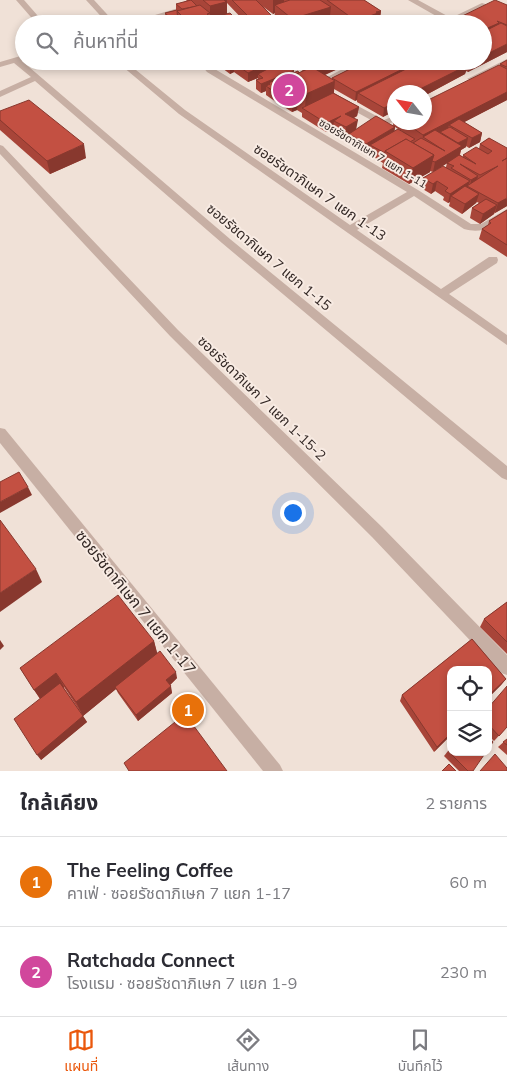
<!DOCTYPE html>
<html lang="th">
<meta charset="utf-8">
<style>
body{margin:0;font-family:Mulish,"Noto Sans Thai",sans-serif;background:#f2f2f3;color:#2b2b33}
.controls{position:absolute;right:15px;bottom:15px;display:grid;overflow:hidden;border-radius:10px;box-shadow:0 2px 8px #0003}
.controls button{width:45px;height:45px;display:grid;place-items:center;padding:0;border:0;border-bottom:1px solid #e1e1e2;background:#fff;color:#2b2b33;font:25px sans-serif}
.compass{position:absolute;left:387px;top:85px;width:45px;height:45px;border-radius:50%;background:#fff;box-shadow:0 2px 8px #0003;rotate:301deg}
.you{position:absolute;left:292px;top:512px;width:18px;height:18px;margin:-12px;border:4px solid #fff;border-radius:50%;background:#1a73e8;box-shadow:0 0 0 8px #1a73e833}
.badge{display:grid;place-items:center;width:32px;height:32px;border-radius:50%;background:#ea580c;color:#fff;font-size:16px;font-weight:700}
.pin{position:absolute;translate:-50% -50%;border:2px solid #fff;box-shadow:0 1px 5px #0006}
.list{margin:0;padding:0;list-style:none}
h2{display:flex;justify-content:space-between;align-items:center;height:65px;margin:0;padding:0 20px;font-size:21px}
h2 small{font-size:16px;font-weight:400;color:#7c7c81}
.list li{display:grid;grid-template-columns:32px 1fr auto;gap:15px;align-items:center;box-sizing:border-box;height:90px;padding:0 20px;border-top:1px solid #e1e1e2}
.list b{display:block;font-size:19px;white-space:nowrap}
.list p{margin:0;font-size:16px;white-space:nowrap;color:#7c7c81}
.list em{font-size:16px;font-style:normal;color:#7c7c81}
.icon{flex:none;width:28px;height:28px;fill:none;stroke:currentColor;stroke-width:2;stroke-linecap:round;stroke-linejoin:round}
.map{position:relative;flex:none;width:507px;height:771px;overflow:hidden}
.search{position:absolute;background:#fff;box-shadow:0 2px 8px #0003;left:15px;right:15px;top:15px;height:55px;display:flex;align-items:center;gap:12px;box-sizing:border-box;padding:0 18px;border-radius:28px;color:#7c7c81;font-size:19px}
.sheet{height:245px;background:#fff}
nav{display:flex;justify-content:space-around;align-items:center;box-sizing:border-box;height:70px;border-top:1px solid #e1e1e2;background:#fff;font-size:14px;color:#7c7c81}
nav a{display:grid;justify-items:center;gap:2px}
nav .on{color:#ea580c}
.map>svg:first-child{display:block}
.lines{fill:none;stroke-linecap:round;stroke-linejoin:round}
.minor{fill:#c7afa4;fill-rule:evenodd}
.wall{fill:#a84539;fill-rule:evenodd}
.shaded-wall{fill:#88382e}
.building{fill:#c35042;stroke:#88382e}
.labels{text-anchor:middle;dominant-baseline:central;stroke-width:4;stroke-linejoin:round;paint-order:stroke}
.far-street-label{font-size:11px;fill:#332825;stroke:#f8ebe3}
.street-label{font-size:14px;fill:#332825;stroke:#f8ebe3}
.near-street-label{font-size:16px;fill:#332825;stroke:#f8ebe3}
</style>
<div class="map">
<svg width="507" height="771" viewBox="0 0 507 771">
<rect width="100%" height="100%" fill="#f0e1d7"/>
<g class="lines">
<!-- minor -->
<g class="minor">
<path d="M16 0H24L45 24H37Z"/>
<path d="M86 0H94L116 24H108Z"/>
<path d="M205 0H217L138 24H125Z"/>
<path d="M408 0H418L451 18 482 3 489 5 452 24H441L445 21Z"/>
<path d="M24 55V60L22 61 230 239 507 466V480L502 478 222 243 35 81 0 97V91L31 77 14 63 0 67V62Z"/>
<path d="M507 59V64L474 81 467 79Z"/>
<path d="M116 61H125L185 110 350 225 407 192 207 72 198 61H207L213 68 418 190 471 224H481L507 209V217C493 227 482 234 464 229L414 196 357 230 441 289 489 257H497L498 260 497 263 449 294 507 335V345L179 114Z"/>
<path d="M358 61H369L319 87 312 85Z"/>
<path d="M343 98 384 120 394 116V122L380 125 340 103 339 101Z"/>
<path d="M0 145 3 146 178 330 382 527 507 655V675L501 673 372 537 170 336 0 154Z"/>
<path d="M0 428 5 429 280 765 283 771H263L0 443Z"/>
</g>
</g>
<!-- wall -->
<g class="wall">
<path d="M186 0H364L381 11 379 24H247L227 3V14L241 24H172L165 18V13L176 10V4L187 1ZM262 6 273 14 275 13 274 18Z"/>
<path d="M507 5V52L468 72 466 71 465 74 424 96V92H394V111L383 117 357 102V100L355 101 334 89V93L359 107 357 116 354 118 356 129 393 126 394 116V122H424L500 65V64L507 60V100L464 122 482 133 480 142 469 148 466 146V147L461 150 460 155 463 157V155L479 149 480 144 489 138 507 206 495 213V212L494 214 480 224 470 218 472 208 479 203 477 202 476 203 462 214 449 206 450 202 448 203 443 200 444 197 435 191 431 194 421 188 423 178 446 167 447 163 433 172 430 171V172L409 184 382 168 383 163 369 154V151L365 153 348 143 349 134 345 137 333 130V128L326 132 302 117V113L297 110 292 112 278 103V102H276L266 95V91L261 93 256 89V80L258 79V78L248 82 234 72 230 74 222 68V62L217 64 213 61H278V64L293 73H299L303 71 288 61H342V67L325 75 331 79 332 78 366 61H483V24ZM395 127 403 132 394 131Z"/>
<path d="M0 111 86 158 50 174 0 130Z"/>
<path d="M507 210V257L479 239 482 229 488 225 489 221Z"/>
<path d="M507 602V654L480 627 484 619Z"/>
<path d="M472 639 506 679 501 685 488 698V670H451V735L434 752 400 701 402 695Z"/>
<path d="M154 641 157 654 177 678 170 685 172 693 138 721 118 693 116 689 83 716 64 687V688L87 722 41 760 40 699 20 668Z"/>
<path d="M488 708 507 727 494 741 488 735Z"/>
<path d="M507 739V755L498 747Z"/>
<path d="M448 751 473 771H459L444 756Z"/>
</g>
<!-- shaded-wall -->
<g class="shaded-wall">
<path d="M224 0H227V19H210V6Z"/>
<path d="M273 0H284V10L275 5V13L273 14Z"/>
<path d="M331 7 329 24H295V18Z"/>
<path d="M381 11 379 24H355L356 21Z"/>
<path d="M499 23 497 32 483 38V30Z"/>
<path d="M507 44V52L468 72 470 62 472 61H483V56Z"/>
<path d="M216 61H222V62L217 64Z"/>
<path d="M274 61H278L277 69 258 74V78L248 82V73Z"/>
<path d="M335 61H342V67L315 79 316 69Z"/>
<path d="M419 61H436L358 93 357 100 355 101 356 92Z"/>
<path d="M234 63V72L230 74V65Z"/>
<path d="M468 65 465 74 424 96V92H414Z"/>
<path d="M294 71 293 80 278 82 270 84 268 83V87L266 86V91L261 93V84Z"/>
<path d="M335 81 333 102 305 109 306 94Z"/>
<path d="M298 89 297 110 292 112 293 91Z"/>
<path d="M278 92V102H276V93Z"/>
<path d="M507 92V100L453 128 449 125 447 131 440 132 439 135 423 137 422 144 423 135Z"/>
<path d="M394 103V111L383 117 384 108Z"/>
<path d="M359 107 357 116 344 123 345 114Z"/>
<path d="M341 116 334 121 333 128 326 132V123Z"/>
<path d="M358 120 356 130 345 137 346 127Z"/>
<path d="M395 127 394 137 370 145 369 151 365 153 366 144Z"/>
<path d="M482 133 480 142 469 148 472 138Z"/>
<path d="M468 138 466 147 461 150 459 156 433 172 435 162 457 149 458 143Z"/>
<path d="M84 144 86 158 50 174 47 161Z"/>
<path d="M434 155 430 172 409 184 413 168Z"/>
<path d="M478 176 476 185 470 187 471 180Z"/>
<path d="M437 181 435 191 431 194 433 184Z"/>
<path d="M470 181 468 186H467L466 191 451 196 450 202 448 203 450 194Z"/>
<path d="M479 194 476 203 462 214 465 204Z"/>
<path d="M507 198V206L495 213 498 203Z"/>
<path d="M497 205 494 214 480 224 483 214Z"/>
<path d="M28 487 32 495 0 513V502Z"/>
<path d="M36 569 42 582 0 612V593Z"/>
<path d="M0 640 4 646 0 650Z"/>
<path d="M154 641 158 656 115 687 116 689 83 716 76 702Z"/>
<path d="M176 672 177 678 168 687 166 680Z"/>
<path d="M56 673 64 687 44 704 34 690Z"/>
<path d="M506 679 501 685 488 698V696Z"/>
<path d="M171 686 172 693 138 721 136 715Z"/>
<path d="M199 706 200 709 184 722 183 719Z"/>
<path d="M83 716 87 722 41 760 37 755Z"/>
<path d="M451 733V735L434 752 437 747Z"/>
</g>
<!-- building -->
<g class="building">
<path d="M191 0 197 6 182 9 176 4Z"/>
<path d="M203 0H224L226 2 210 6Z"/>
<path d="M232 0H256L280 24H256Z"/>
<path d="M290 0H320L331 7 295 18 290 17 275 5Z"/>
<path d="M327 0H364L381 11 376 12 378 13 356 21Z"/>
<path d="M495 0 507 5V25L497 21 499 23 483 30V24H446Z"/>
<path d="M200 5 210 13 207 14 218 24H190L177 11Z"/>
<path d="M177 10 178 11H177L178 21 175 22 165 13Z"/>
<path d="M230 13 241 24H218L211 18Z"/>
<path d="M332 18 341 24H315Z"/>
<path d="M501 23 507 26V44L483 56V32Z"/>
<path d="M507 60V67L500 64Z"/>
<path d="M225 61H274L248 73 234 63 230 65Z"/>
<path d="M303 61H335L316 69Z"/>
<path d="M366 61H419L356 92 332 78Z"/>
<path d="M422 61H460L468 65 414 92H394V103L384 108 358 93Z"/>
<path d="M281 62 294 71 261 84 256 80 263 78 258 74Z"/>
<path d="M499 65 507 69V92L423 135 404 122H424V102Z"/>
<path d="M312 67 335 81 306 94 298 89 293 91 278 82Z"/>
<path d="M298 71 299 73 278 82V92L276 93 266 86 270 84 268 83Z"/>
<path d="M333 93 359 107 345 114 358 120 346 127 334 121 341 116 326 123 302 108Z"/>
<path d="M29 100 84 144 47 161 0 120V111Z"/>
<path d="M376 116 395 127 366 144 349 134Z"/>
<path d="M459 119 482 133 472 138 449 125Z"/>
<path d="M450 127 468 138 458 143 440 132Z"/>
<path d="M398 129 415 139 410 142 406 139 385 151V153L370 145Z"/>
<path d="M435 130 462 146 435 162 432 161 434 155 413 143 421 138 445 151 423 137Z"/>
<path d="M489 138 507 148V158L502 161 507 158V198L498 203 467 186 498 166 480 175 460 164 478 176 471 180 451 168 454 166 447 163 459 155 476 164 463 155 476 147 488 154 492 151 480 144Z"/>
<path d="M406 139 434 155 413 168 385 151Z"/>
<path d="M443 166 470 181 450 194 445 191 448 188 437 181 433 184 423 178Z"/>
<path d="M465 186 479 194 465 204 451 196Z"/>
<path d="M486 199 497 205 483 214 472 208Z"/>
<path d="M507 210V245L482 229 491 223 489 221Z"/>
<path d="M19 472 28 487 0 502V482Z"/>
<path d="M0 520 36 569 0 593Z"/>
<path d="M118 595 154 641 76 702 56 673 34 690 20 668Z"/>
<path d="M507 602V642L484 619Z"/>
<path d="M472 639 506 679 488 696V670H451V733L437 747 402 695Z"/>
<path d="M160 651 176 672 166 680 171 686 136 715 115 687Z"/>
<path d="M60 683 83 716 37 755 14 719Z"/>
<path d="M507 686V727L499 736 488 724V708Z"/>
<path d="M191 696 199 706 187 716 185 714 182 716 176 708Z"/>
<path d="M185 714 227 771H129L124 763Z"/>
<path d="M488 736 493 742 488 749Z"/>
<path d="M507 739V745L503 742Z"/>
<path d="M451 749V752H486L473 771H468L448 751Z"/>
<path d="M495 754 507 768V771H480Z"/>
<path d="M449 764 456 771H442Z"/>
</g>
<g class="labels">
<!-- far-street labels -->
<g class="far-street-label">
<text transform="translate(373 153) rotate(31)">ซอยรัชดาภิเษก 7 แยก 1-11</text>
</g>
<!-- street labels -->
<g class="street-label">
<text transform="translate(320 192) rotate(35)">ซอยรัชดาภิเษก 7 แยก 1-13</text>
<text transform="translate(269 257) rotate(40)">ซอยรัชดาภิเษก 7 แยก 1-15</text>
<text transform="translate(262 398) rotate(44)">ซอยรัชดาภิเษก 7 แยก 1-15-2</text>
</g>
<!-- near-street labels -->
<g class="near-street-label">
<text transform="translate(136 602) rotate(51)">ซอยรัชดาภิเษก 7 แยก 1-17</text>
</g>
</g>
</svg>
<div class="controls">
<button><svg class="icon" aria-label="locate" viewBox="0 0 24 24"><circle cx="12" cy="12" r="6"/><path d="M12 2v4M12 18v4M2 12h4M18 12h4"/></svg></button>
<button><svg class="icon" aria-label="layers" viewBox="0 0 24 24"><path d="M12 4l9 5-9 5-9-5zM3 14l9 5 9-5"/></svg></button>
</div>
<svg class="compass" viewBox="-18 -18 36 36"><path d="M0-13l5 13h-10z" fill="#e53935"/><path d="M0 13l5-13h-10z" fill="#7c7c81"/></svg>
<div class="you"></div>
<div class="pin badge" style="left:188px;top:710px;background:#e8710a">1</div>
<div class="pin badge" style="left:289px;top:90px;background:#d1479c">2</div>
<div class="search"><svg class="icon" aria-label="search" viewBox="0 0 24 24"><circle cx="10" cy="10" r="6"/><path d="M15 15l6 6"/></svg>ค้นหาที่นี่</div>
</div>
<section class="sheet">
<h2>ใกล้เคียง<small>2 รายการ</small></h2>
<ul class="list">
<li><span class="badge" style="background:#e8710a">1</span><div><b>The Feeling Coffee</b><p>คาเฟ่ · ซอยรัชดาภิเษก 7 แยก 1-17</p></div><em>60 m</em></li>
<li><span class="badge" style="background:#d1479c">2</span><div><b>Ratchada Connect</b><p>โรงแรม · ซอยรัชดาภิเษก 7 แยก 1-9</p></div><em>230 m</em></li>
</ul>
</section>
<nav>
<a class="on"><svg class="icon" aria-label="map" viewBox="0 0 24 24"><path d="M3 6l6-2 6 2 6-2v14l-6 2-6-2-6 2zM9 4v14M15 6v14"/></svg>แผนที่</a>
<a><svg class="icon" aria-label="directions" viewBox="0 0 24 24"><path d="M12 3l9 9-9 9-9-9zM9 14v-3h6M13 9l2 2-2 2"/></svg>เส้นทาง</a>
<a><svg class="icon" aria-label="saved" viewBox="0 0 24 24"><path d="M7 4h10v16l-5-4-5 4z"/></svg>บันทึกไว้</a>
</nav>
